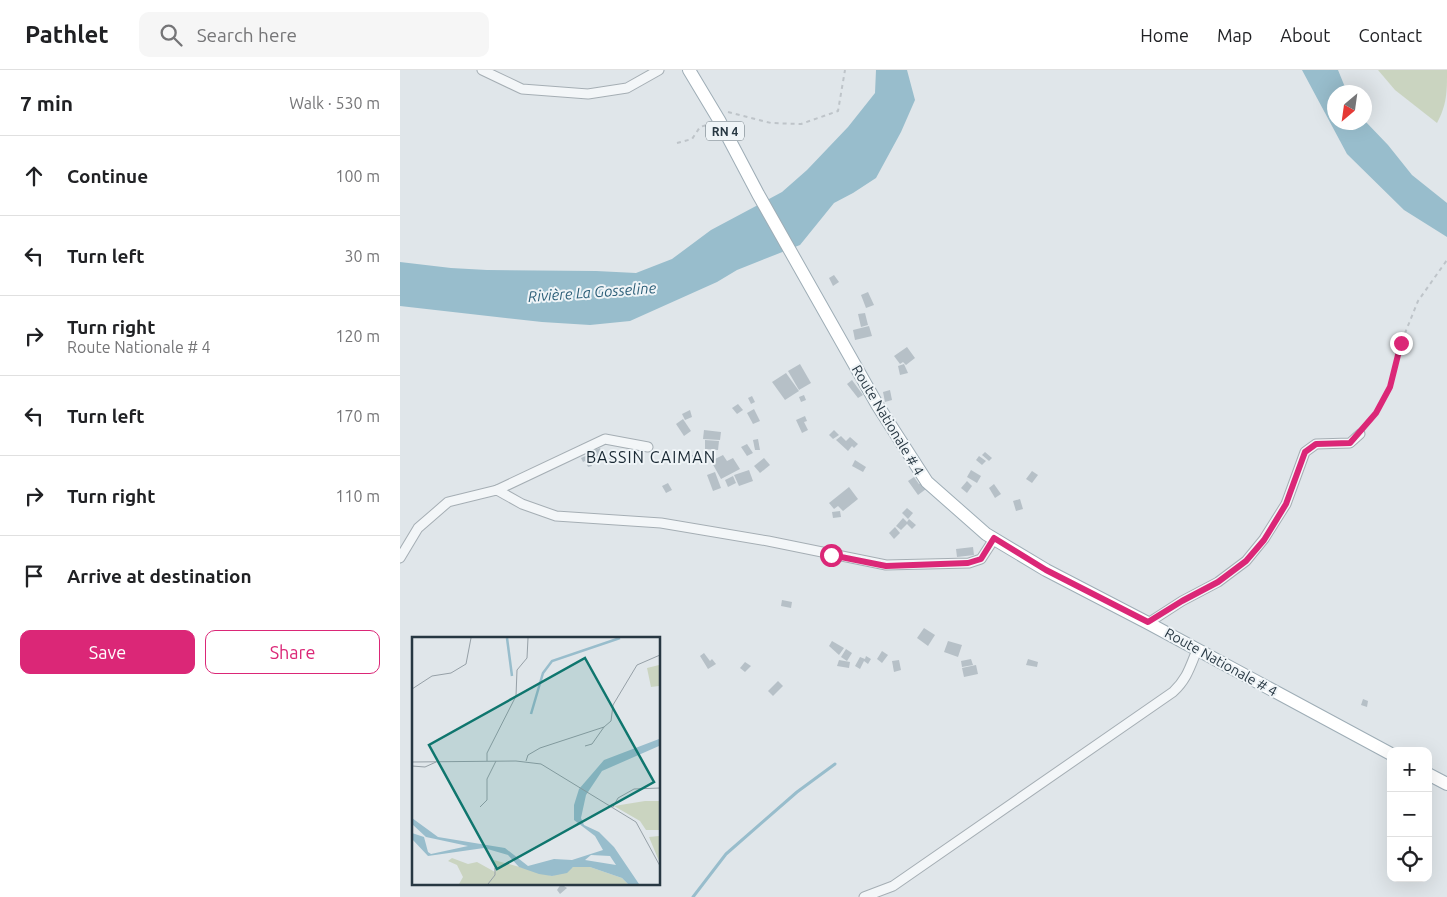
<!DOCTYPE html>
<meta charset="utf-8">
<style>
body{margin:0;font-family:Ubuntu,sans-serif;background:#f6f6f6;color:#202124}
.controls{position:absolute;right:15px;bottom:15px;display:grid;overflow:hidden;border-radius:10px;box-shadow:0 5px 20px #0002}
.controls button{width:45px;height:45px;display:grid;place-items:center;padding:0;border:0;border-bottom:1px solid #e0e0e0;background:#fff;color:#202124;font:25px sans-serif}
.compass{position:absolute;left:927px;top:15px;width:45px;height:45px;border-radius:50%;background:#fff;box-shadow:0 5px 20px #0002;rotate:209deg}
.stop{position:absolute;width:15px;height:15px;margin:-11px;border:4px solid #db2777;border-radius:50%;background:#fff}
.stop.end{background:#db2777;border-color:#fff;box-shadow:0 1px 5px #0008}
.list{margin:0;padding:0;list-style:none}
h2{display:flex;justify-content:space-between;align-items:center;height:65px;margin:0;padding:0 20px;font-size:21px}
h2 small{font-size:16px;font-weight:400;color:#757577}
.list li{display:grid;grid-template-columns:32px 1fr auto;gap:15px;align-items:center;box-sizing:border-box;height:80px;padding:0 20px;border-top:1px solid #e0e0e0}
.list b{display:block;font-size:19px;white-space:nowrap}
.list p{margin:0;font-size:16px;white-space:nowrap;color:#757577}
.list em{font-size:16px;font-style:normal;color:#757577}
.actions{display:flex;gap:10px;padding:15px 20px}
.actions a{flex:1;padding:11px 0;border:1px solid #db2777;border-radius:10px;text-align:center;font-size:18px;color:#db2777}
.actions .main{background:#db2777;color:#fff}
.icon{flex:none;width:28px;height:28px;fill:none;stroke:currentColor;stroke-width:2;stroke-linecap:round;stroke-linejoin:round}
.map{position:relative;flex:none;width:1047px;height:827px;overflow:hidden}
header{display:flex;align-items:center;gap:30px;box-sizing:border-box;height:70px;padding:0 25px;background:#fff;border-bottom:1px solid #e0e0e0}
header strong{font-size:24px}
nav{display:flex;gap:28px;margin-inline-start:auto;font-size:18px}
.search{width:350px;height:45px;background:#f6f6f6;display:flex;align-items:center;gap:12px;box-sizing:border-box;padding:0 18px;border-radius:10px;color:#757577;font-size:19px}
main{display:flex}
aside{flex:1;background:#fff}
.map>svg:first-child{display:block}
.green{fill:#cad4c0}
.water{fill:#98bdcc}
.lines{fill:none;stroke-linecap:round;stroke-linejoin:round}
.stream{stroke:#98bdcc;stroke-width:3}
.building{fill:#b6c0c7}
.street-casing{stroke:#a5aeb4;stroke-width:11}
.primary-casing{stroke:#9eadb6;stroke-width:14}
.path{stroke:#bec4c9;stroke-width:2;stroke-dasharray:4 4;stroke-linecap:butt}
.street{stroke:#f3f6f8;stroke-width:9}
.primary{stroke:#fff;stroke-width:12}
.route{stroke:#db2777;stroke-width:6}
.labels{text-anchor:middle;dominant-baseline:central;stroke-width:4;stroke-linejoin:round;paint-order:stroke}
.shield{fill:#eff4f7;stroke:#637078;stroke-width:1}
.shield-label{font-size:12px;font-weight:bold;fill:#273742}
.street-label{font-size:14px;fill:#273742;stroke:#eff4f7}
.water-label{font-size:15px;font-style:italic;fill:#2e6079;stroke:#eff4f7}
.quarter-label{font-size:16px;letter-spacing:1px;fill:#192833;stroke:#eff4f7}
.inset-river{fill:none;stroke:#98bdcc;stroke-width:2.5}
.inset-road{fill:none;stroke:#96a0a7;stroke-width:1}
.view{fill:#0f766e;fill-opacity:0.15;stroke:#0f766e;stroke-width:2.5}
.inset-edge{fill:none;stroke:#273742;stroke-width:2.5}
</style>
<header>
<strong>Pathlet</strong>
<div class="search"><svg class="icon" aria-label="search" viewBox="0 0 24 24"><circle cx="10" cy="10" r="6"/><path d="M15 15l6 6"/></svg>Search here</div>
<nav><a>Home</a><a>Map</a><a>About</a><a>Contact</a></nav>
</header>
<main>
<aside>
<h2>7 min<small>Walk · 530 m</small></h2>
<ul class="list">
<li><svg class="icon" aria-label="ahead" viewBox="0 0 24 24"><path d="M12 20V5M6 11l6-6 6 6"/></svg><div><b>Continue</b></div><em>100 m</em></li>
<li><svg class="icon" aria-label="left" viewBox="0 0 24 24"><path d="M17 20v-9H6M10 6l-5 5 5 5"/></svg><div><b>Turn left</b></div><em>30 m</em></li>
<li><svg class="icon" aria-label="right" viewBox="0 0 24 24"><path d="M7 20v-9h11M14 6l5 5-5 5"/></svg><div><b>Turn right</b><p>Route Nationale # 4</p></div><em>120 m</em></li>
<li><svg class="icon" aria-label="left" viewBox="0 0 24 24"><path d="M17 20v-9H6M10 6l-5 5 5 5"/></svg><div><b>Turn left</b></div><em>170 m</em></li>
<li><svg class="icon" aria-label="right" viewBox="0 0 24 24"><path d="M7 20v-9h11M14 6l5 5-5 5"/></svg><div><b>Turn right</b></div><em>110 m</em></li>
<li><svg class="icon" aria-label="arrive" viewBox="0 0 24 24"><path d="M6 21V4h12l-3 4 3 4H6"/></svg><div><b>Arrive at destination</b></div></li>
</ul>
<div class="actions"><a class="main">Save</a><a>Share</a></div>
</aside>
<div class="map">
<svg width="1047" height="827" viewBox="0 0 1047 827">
<rect width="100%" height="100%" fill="#e0e6ea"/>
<!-- green -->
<path class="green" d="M978 0H1047C1047 22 1047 34 1037 53L995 20Z"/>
<!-- water -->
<g class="water">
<path d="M476 0H507L515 30 501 62 476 108 453 123 434 133 400 175 337 200 317 212 230 251 190 255 142 252 0 236V192L51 198 87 200 196 201 236 203 272 189 311 160 382 122 407 100 448 57 475 23Z"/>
<path d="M902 0H938L947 22H934V52H964L965 51 988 75 1012 105 1047 133V167L1004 140 947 84Z"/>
</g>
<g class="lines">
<!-- stream -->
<path class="stream" d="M293 827 326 784 397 722 435 694"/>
</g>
<!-- building -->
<g class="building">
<path d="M434 205 439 212 433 216 429 208Z"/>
<path d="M468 222 474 235 466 238 461 225Z"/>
<path d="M465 243 468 255 461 257 458 244Z"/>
<path d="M469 256 472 266 455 270 453 260Z"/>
<path d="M507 277 515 288 506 295 503 292 500 294 494 286Z"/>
<path d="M400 294 411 313 399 320 388 301Z"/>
<path d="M504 294 508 303 500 305 498 296Z"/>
<path d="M386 303 399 321 385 330 372 312Z"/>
<path d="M452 310 463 325 458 328 447 314Z"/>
<path d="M490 320 492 330 485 332 483 322Z"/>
<path d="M404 325 406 330 401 332 399 327Z"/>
<path d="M352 326 355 332 351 334 348 328Z"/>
<path d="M338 334 343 340 337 344 332 338Z"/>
<path d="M354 339 360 351 353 354 347 343Z"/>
<path d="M290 340 292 347 285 350 282 344Z"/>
<path d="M405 346 407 351 404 352 408 360 402 363 396 350Z"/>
<path d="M283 349 291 361 284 366 276 354Z"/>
<path d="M304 360 321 362 320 370 303 369Z"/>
<path d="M434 360 439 365 433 369 429 365Z"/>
<path d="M441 366 446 371 450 367 458 374 454 378 452 376 448 381 436 370Z"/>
<path d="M358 369 360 380H355L353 370Z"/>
<path d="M305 370 319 371 318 380 305 379Z"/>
<path d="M347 374 353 383 347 386 341 377Z"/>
<path d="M200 378 203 384 196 387 194 380Z"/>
<path d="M585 382 592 388 589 391 582 385Z"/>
<path d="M188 385 192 396 188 397 185 391 183 392 181 388Z"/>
<rect x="292" y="385" width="8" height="7"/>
<path d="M323 385 327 391 333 388 340 399 321 409 311 391Z"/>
<path d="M209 386H215L216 394H210Z"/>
<path d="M579 386 586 391 582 395 576 390Z"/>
<path d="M364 388 370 395 360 403 354 396Z"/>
<path d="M455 390 466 397 463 402 452 396Z"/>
<path d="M349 400 353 411 339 416 334 405Z"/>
<path d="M571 400 581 406 577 413 567 407Z"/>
<path d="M632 401 638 405 632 413 626 409Z"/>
<path d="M315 402 321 418 313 421 307 405Z"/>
<path d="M333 406 336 413 328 417 325 410Z"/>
<path d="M514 407 519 414 521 413 526 419 518 425 508 411Z"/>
<path d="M567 411 572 416 567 423 561 418Z"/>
<path d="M268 413 272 420 266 423 262 416Z"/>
<path d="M594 414 601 424 595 428 589 418Z"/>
<path d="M449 417 458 429 443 441 438 436 434 439 429 433Z"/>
<path d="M620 429 623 439 616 441 613 431Z"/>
<path d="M507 438 513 443 508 449 502 443Z"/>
<path d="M440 441 441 447 433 448 432 442Z"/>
<path d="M503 448 507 452 509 449 516 455 512 459 507 454 501 460 496 456Z"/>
<path d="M495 457 500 463 494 469 489 463Z"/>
<path d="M573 477 574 485 557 487 556 479Z"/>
<path d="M382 530 392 532 391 538 381 536Z"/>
<path d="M524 558 535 565 528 576 517 568Z"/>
<path d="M432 571 444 578 439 585 429 576Z"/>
<path d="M548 571 562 575 558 587 544 582Z"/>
<path d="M446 579 452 583 447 591 441 587Z"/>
<path d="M482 581 488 585 482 593 477 589Z"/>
<path d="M304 583 310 591 312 589 316 594 308 599 300 586Z"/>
<path d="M466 586 471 589 468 594 464 591 460 599 455 596 460 587 465 589Z"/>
<path d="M571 589 573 595 562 597 561 591Z"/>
<path d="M628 589 638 592 637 597 626 595Z"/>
<path d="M439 590 450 592 449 598 437 596Z"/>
<path d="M499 590 501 600 494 602 492 591Z"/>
<path d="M345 592 351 596 345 602 340 598Z"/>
<path d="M576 595 578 604 564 607 562 598Z"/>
<path d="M378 611 383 616 373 626 368 621Z"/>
<path d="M963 629 968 631 967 637 961 635Z"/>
<path d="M161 814 167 818 160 824 157 820Z"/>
</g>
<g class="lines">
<defs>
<g id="street">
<path d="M82 0 122 19 188 24 227 18 259 0"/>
<path d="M97 420 205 369 248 377"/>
<path d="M0 488 18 458 48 432 97 420 122 434 156 446 261 453 368 471 486 495 569 493 581 489 594 469"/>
<path d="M748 553 782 531 818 512 846 491 864 469 886 434 905 382 916 374 950 373 960 364"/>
<path d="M464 827 493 816 773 622C787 609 790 597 797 580"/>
</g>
<g id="primary">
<path d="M289 0 319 50 358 124 478 336 527 412 586 464 646 500 748 553 991 684"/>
<path d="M1028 704 1047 714"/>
</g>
</defs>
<!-- street casing -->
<use href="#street" class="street-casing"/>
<!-- primary casing -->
<use href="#primary" class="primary-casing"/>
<!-- path -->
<g class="path">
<path d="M328 42 371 53 401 54 438 41 445 0"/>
<path d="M277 73 292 69 300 57 310 54"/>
<path d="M965 358 977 343 990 317 1001 273 1018 231 1047 190"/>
</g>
<!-- street -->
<use href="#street" class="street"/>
<!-- primary -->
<use href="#primary" class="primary"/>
</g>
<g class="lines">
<!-- route -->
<path class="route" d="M431 485 486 496 568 493 581 489 594 468 646 500 748 552 782 531 818 512 846 491 864 470 886 434 905 382 916 374 950 373 976 343 990 317 1001 273"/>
</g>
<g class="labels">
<!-- shield labels -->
<rect class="shield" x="306" y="51.5" width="38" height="19" rx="4"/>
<g class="shield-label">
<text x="325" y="61">RN 4</text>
</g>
<!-- street labels -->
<g class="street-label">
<text transform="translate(488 350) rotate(59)">Route Nationale # 4</text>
<text transform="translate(821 592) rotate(29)">Route Nationale # 4</text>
</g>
<!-- water labels -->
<g class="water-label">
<text transform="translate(192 222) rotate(-4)">Rivière La Gosseline</text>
</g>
<!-- quarter labels -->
<g class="quarter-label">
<text x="251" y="387">BASSIN CAIMAN</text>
</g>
</g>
<!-- overview -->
<g transform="translate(12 567)">
<rect width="248" height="248" fill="#e0e6ea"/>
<path d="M247 28V49L239 50 235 31ZM233 164H247V193H234L228 184 202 169ZM247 199H248L247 224 237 200ZM40 221 56 227 65 225 83 235 82 223 140 239 161 230H178L210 241 216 247H47L51 240 45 228 36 224Z" fill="#cad4c0"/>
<path d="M247 102V109L190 134 174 158 169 181 172 188 187 195 202 210 227 247H216L210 241 178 230H161L155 236 140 239 127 237 107 230 96 218 72 211 16 219 0 202V196L12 200 16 215 19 217 56 209 14 200 0 187V181L26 200 93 211 116 229 142 222 160 223 191 213 183 199 162 183V168L167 152 192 123ZM179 218 198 219 204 228 173 223Z" fill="#98bdcc" fill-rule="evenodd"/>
<path class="inset-river" d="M95 1 100 39M119 77 131 36 140 24 208 1"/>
<path class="inset-road" d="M0 52 20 39 39 36 54 27 59 1M173 109 180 107 192 90M75 124V116L104 59 105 33 115 21 116 1M114 124 116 118 128 111 192 90 199 84 201 68 225 28 248 18M0 125 104 124 129 127 224 185 248 229M0 129 13 130 24 125M68 170 75 163V142L84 124M201 170 206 161 222 152 248 151M76 247 83 238V231"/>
<path class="view" d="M173 21 242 145 85 232 17 108Z"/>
<rect width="248" height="248" class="inset-edge"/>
</g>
</svg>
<div class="controls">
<button>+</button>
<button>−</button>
<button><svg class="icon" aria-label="locate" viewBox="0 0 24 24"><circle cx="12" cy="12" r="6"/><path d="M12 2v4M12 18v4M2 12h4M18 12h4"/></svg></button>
</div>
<svg class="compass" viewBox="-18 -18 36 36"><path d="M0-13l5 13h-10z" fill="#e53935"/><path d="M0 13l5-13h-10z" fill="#757577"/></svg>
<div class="stop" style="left:431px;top:485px"></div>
<div class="stop end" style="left:1001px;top:273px"></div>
</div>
</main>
